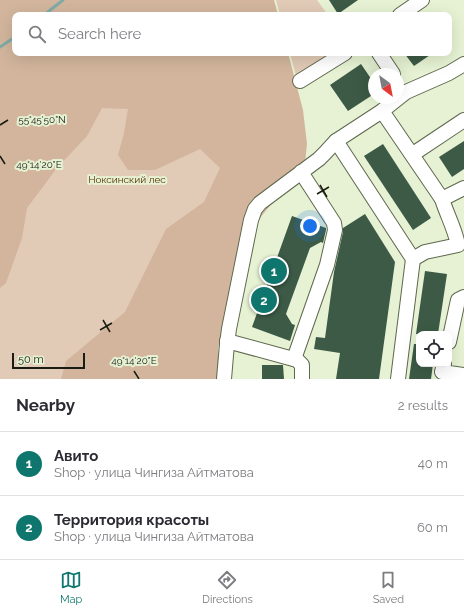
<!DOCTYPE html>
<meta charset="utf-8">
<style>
body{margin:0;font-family:Raleway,sans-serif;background:#f7f7f7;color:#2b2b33}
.controls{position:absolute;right:12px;bottom:12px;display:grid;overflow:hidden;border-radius:8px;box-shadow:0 4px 16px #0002}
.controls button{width:36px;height:36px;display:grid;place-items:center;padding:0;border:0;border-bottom:1px solid #e1e1e2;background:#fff;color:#2b2b33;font:20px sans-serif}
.compass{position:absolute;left:368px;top:68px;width:36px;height:36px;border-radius:50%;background:#fff;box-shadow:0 4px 16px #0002;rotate:148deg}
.scale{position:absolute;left:12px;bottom:10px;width:73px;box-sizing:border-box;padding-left:4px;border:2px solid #181c11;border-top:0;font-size:11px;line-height:14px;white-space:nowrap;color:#181c11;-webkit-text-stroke:3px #e6f2d3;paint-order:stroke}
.you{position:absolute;left:310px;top:226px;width:14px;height:14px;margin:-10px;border:3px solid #fff;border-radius:50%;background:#1a73e8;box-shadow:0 0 0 6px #1a73e833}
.badge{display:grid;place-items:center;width:26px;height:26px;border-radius:50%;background:#0f766e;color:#fff;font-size:13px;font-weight:700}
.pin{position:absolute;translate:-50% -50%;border:2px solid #fff;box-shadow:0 1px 4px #0006}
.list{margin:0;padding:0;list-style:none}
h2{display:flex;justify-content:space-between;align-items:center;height:52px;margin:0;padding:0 16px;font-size:17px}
h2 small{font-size:13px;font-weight:400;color:#7c7c81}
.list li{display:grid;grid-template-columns:26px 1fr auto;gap:12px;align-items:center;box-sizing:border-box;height:64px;padding:0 16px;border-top:1px solid #e1e1e2}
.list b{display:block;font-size:15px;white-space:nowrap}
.list p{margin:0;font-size:13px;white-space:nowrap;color:#7c7c81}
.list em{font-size:13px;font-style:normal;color:#7c7c81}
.icon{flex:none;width:22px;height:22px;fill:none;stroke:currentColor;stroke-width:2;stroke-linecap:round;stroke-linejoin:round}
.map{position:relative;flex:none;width:464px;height:379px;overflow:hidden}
.search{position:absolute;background:#fff;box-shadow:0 4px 16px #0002;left:12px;right:12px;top:12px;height:44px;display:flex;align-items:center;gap:10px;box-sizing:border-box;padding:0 14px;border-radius:8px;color:#7c7c81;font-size:15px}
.sheet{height:180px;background:#fff}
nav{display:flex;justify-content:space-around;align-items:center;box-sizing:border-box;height:56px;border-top:1px solid #e1e1e2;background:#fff;font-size:11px;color:#7c7c81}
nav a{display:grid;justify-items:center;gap:2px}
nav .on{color:#0f766e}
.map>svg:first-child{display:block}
.green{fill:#e1cab6}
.forest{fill:#d2b59c}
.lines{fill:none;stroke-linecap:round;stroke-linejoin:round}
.stream{stroke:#7faba6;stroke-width:3}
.building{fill:#3c5a46}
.minor-casing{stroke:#5e684d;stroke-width:16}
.minor{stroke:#fff;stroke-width:14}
.ticks{fill:none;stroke:#181c11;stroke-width:1.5}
.labels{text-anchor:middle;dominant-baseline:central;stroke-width:4;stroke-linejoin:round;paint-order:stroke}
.park-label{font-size:10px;fill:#573103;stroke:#e6f2d3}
.ticks-label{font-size:10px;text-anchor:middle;fill:#181c11;stroke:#e6f2d3;stroke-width:4;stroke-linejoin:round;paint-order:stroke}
</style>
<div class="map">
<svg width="464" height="379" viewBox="0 0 464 379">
<rect width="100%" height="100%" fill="#e6f2d3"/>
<!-- green -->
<g class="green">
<path d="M0 0 15 15V53H284L243 229 211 347 213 379H0Z"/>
<path d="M276 0H317L328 15H280Z"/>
<path d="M290 53H332L296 76Z"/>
</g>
<!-- forest -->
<path class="forest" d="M0 0H274L278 15H15V53H288L303 110 307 144 305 163 241 241 218 348V379H61L66 361 125 312 166 229 204 202 220 168 200 149 155 170H128L118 155 124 133 128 109 102 108 87 136 57 168 27 208 22 238 6 283 0 288Z"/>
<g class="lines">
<!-- stream -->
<g class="stream">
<path d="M44 15 63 0"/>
<path d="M0 47 15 37"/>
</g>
</g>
<!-- building -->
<g class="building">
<path d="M329 0H358L338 14Z"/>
<path d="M404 53H433L414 66Z"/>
<path d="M361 64 374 83V94L348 111 330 85Z"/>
<path d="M464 141V169L452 177 439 157Z"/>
<path d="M383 144 431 218 413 230 364 156Z"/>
<path d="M365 214 395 262 379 379H336L340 353 314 349 316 337 325 338 334 272 343 232V228Z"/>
<path d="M292 216 326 228V230L323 243 321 242 310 248 286 314 292 324 295 325 290 341 252 327Z"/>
<path d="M425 271 447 274 438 334H416Z"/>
<path d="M414 344H419V364H433L431 379H409Z"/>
<path d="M262 365H283L284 379H262Z"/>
</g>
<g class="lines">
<defs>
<g id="minor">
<path d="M400 15 422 0"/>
<path d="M379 53 393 74"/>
<path d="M300 81 345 53"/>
<path d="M382 111 442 199 464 188"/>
<path d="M336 141 413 259 398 379"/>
<path d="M413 154 464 120"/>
<path d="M413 259 425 252 458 245C455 229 447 215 442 199"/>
<path d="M227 341 297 360 302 365V379"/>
<path d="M449 342 458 300 464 297"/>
<path d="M294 359 327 265 335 230 334 223 301 172"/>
<path d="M444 364 442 372 464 375"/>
<path d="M224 379 227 344 229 329 251 220 255 209 260 203 319 159 325 153 336 141 382 111 406 92 449 73 464 64"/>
</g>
</defs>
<!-- minor casing -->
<use href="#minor" class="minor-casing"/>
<!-- minor -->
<use href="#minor" class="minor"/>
</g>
<!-- ticks -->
<path class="ticks" d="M0 125 8 120M0 156 5 164M320 185 327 197M317 194 329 187M103 320 110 332M100 330 112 323M134 371 139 379"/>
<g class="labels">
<!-- park labels -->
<g class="park-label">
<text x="127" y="179">Ноксинский лес</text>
</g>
</g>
<g class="ticks-label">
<text x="42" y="123">55°45'50"N</text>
<text x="39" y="168">49°14'20"E</text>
<text x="134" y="364">49°14'20"E</text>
</g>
</svg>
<div class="controls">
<button><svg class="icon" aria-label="locate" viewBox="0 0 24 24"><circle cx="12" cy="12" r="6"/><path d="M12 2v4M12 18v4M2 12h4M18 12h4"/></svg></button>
</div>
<svg class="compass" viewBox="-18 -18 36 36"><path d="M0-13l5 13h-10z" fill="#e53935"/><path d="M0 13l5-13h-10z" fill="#7c7c81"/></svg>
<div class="scale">50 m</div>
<div class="you"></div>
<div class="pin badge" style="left:274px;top:271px">1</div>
<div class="pin badge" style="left:264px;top:300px">2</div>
<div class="search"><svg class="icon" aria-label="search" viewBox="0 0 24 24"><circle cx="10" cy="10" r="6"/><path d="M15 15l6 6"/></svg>Search here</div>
</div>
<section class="sheet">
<h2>Nearby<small>2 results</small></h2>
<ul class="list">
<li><span class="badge">1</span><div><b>Авито</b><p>Shop · улица Чингиза Айтматова</p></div><em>40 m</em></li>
<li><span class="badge">2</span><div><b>Территория красоты</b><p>Shop · улица Чингиза Айтматова</p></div><em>60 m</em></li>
</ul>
</section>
<nav>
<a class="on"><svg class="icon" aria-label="map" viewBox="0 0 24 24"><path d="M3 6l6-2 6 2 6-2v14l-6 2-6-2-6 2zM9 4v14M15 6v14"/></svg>Map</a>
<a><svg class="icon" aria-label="directions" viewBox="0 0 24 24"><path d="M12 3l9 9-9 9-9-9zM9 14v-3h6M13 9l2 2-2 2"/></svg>Directions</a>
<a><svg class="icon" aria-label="saved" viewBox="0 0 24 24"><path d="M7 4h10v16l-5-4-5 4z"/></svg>Saved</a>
</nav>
